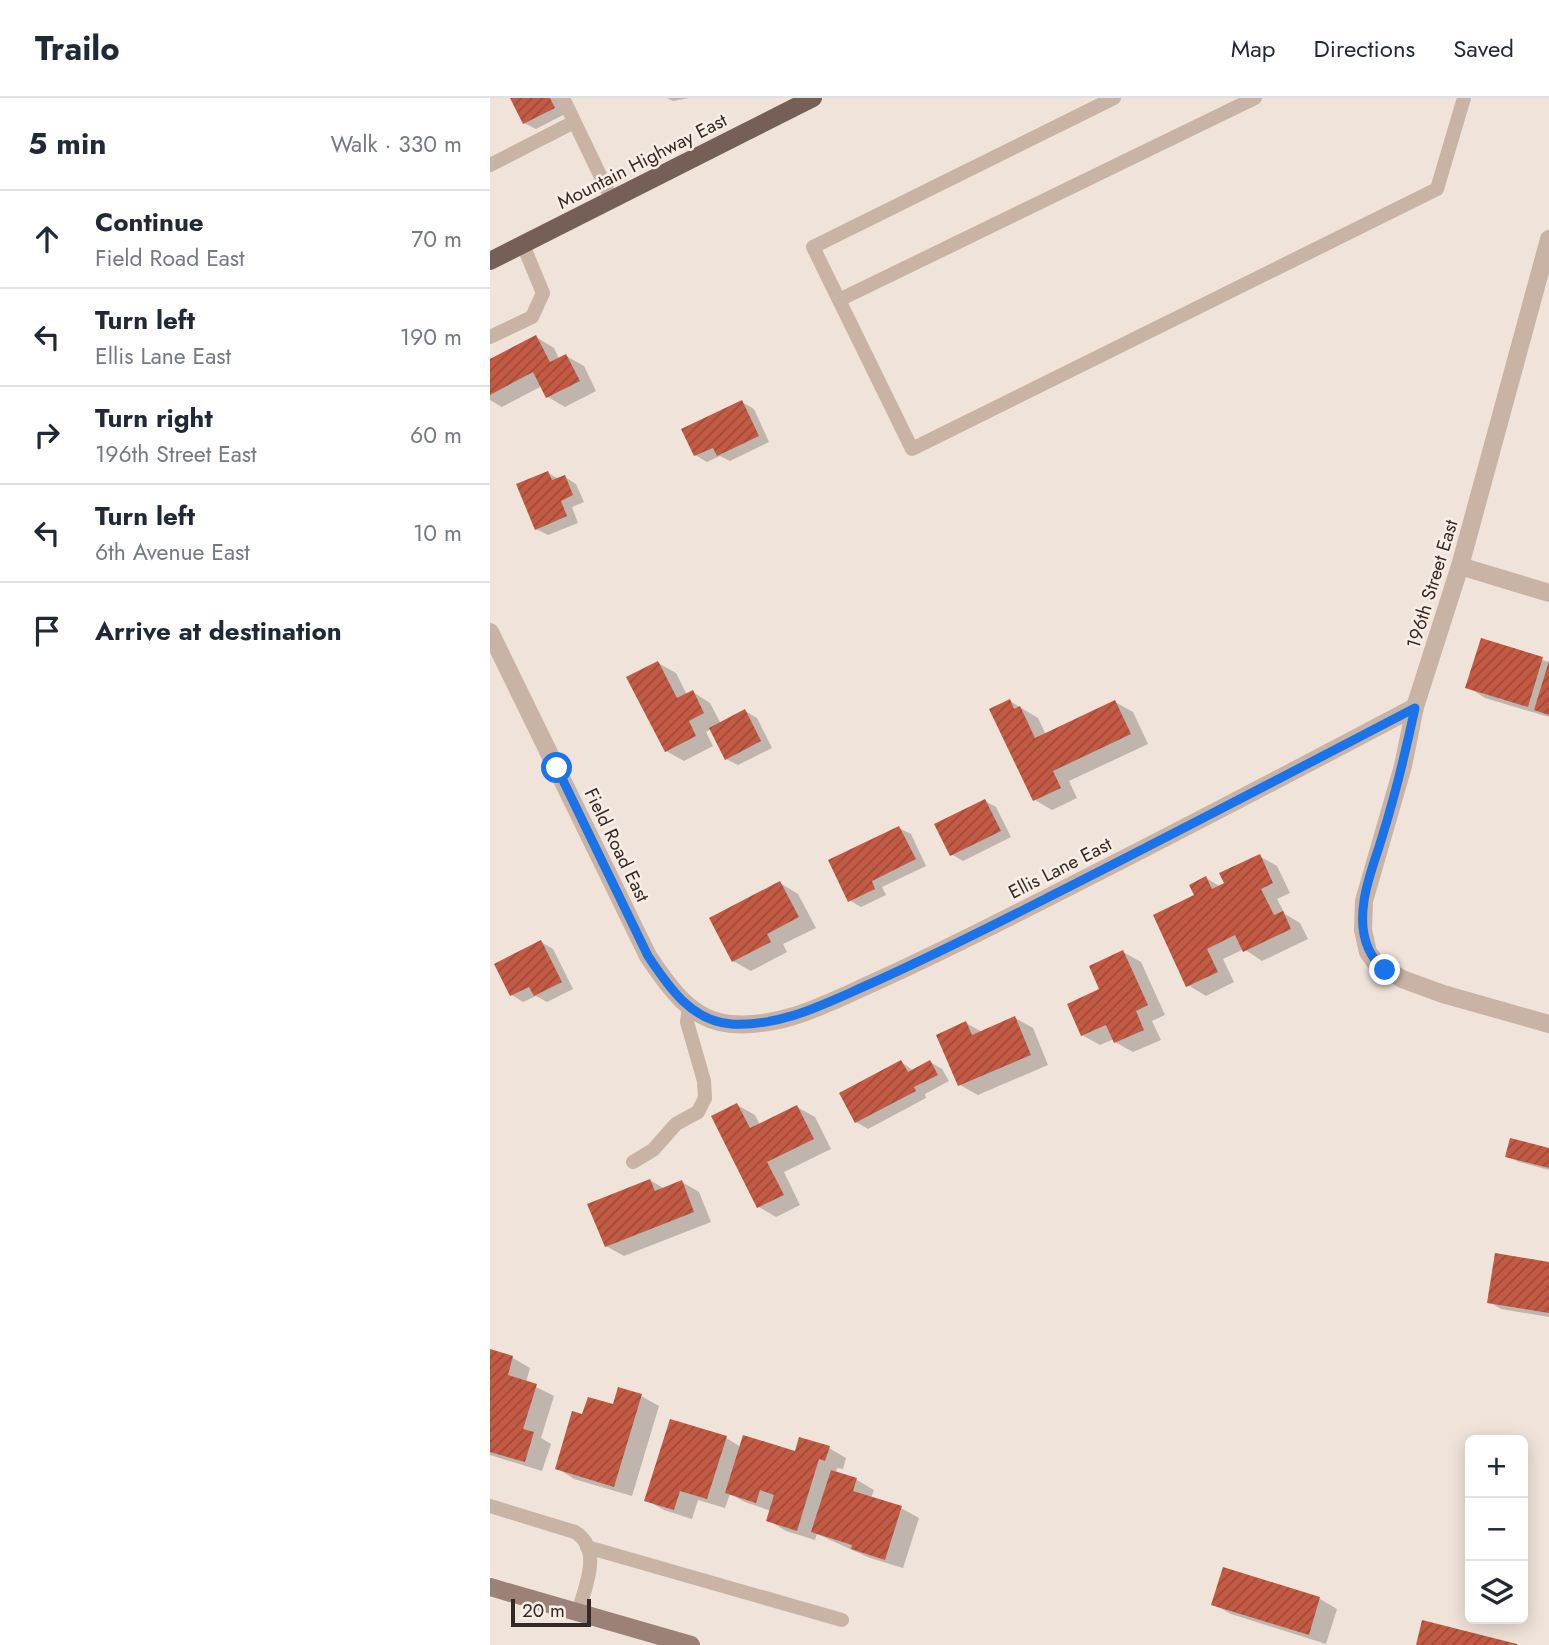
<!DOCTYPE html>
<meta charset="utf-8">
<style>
body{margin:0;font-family:Jost,sans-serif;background:#f6f6f7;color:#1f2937}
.controls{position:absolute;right:21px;bottom:21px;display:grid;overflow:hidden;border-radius:10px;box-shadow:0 4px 18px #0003}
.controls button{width:63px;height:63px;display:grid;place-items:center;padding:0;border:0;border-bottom:2px solid #e0e1e3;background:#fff;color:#1f2937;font:35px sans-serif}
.scale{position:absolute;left:21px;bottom:18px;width:80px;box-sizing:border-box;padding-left:7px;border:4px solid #342926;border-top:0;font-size:19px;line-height:24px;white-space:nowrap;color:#342926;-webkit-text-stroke:5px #f8eee5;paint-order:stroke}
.stop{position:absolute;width:21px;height:21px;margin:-16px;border:5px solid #1a73e8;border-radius:50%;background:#fff}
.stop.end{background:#1a73e8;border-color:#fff;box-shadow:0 2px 7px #0008}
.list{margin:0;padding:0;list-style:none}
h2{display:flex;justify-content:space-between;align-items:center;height:91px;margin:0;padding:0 28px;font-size:30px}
h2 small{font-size:23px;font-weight:400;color:#747a83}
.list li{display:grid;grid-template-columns:46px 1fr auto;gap:21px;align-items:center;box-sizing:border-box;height:98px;padding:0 28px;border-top:2px solid #e0e1e3}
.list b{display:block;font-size:26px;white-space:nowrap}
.list p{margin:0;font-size:23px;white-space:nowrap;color:#747a83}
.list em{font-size:23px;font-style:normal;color:#747a83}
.icon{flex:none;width:38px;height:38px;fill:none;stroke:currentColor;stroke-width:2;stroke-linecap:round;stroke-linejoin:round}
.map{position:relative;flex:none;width:1059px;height:1547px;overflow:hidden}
header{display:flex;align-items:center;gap:42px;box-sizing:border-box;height:98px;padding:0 35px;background:#fff;border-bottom:2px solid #e0e1e3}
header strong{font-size:33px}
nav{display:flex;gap:38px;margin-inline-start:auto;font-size:24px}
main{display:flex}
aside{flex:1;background:#fff}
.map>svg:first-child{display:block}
.shadow{fill:#0003}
.building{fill:url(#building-hatch)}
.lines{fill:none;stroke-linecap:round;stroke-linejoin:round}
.lane{stroke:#c8b3a5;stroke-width:14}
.street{stroke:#c8b3a5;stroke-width:18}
.secondary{stroke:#9b8177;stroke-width:18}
.primary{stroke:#755f57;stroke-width:18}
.route{stroke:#1a73e8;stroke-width:9}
.labels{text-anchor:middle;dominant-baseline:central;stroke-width:5;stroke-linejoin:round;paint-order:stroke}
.street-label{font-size:19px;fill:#342926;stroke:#f8eee5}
</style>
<header>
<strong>Trailo</strong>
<nav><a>Map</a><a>Directions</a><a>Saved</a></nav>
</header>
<main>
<aside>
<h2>5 min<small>Walk · 330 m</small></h2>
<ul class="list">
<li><svg class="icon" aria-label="ahead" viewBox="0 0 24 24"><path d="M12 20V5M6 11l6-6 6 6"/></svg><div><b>Continue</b><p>Field Road East</p></div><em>70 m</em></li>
<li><svg class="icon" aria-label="left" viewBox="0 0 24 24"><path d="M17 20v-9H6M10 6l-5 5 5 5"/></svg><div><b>Turn left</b><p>Ellis Lane East</p></div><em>190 m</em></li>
<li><svg class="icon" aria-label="right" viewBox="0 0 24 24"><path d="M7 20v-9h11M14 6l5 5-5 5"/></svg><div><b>Turn right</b><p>196th Street East</p></div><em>60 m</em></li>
<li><svg class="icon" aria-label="left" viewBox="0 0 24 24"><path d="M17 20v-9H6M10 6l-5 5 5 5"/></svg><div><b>Turn left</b><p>6th Avenue East</p></div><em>10 m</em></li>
<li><svg class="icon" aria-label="arrive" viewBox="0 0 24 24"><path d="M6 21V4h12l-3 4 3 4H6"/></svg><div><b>Arrive at destination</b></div></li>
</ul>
</aside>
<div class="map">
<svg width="1059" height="1547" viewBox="0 0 1059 1547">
<defs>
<pattern id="building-hatch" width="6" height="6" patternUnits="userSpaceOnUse" patternTransform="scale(1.75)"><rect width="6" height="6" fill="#c35a44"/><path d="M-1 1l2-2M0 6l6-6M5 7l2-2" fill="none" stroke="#9f4a39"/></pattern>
</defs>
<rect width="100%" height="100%" fill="#f0e3d9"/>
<!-- shadow -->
<g class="shadow">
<path d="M22 0H67L75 16 46 31 34 25Z"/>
<path d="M177 0H199L183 3Z"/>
<path d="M46 239 64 250 69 261 76 258 94 268 106 293 75 309 58 299 52 288 12 309 0 302V263Z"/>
<path d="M252 304 264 311 279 344 240 363 230 358 217 364 205 357Z"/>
<path d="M58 375 69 381 75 379 86 386 94 404 82 409 88 425 58 437 46 431Z"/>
<path d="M992 542 1059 564V619L995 600 978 589Z"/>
<path d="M168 565 186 575 197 597 203 594 220 605 231 626 255 613 267 620 282 650 248 667 236 661 221 631 216 634 223 648 194 663 176 653Z"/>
<path d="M520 603 548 620 556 637 625 604 643 614 658 646 579 683 587 700 562 712 545 702Z"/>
<path d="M495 703 506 709 521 739 473 763 461 756Z"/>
<path d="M409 730 421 736 436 768 392 789 396 797 371 809 359 802Z"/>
<path d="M769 758 787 768 800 795 787 801 795 816 810 825 818 841 772 863 754 851 733 861 744 884 716 898 698 887 706 798 716 780 731 789Z"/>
<path d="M290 785 308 796 326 830 293 846 297 854 261 873 243 863Z"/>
<path d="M51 844 63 851 83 891 57 904 46 898 33 904 22 897 6 867Z"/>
<path d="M633 854 651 864 675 917 662 923 671 942 643 954 625 944 624 941 610 947 592 937Z"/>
<path d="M525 920 543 930 558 967 488 997 470 987 476 925 492 934Z"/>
<path d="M411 964 424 973 440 964 452 971 459 983 435 996 436 1000 378 1031 366 1024Z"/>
<path d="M247 1007 265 1017 270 1027 307 1009 325 1019 341 1051 294 1074 310 1107 286 1119 269 1109Z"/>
<path d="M1059 1052V1072L1029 1064 1017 1058Z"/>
<path d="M160 1082 175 1091 192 1084 209 1094 221 1124 134 1158 116 1148Z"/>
<path d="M1059 1166V1219L1011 1211 999 1204Z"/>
<path d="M1 1253 23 1260 40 1270 36 1284 64 1298 51 1340 61 1346 52 1373 0 1357Z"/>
<path d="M151 1298 169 1308 142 1398 84 1381 67 1370 93 1318Z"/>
<path d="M236 1340 251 1349 306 1356 339 1350 356 1360 353 1371 347 1370 346 1375 367 1382 384 1392 381 1400 411 1410 429 1420 413 1470 380 1460 327 1436 325 1442 296 1433 278 1422 281 1413 255 1404 240 1396 235 1410 208 1402 202 1421 174 1412 156 1402Z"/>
<path d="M734 1471 830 1501 847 1511 836 1546 741 1516 723 1506Z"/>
</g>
<!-- building -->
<g class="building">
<path d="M20 0H60L65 10 33 26Z"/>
<path d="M46 237 60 264 76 256 90 283 56 300 43 274 0 297V261Z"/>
<path d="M252 302 269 338 227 358 223 350 204 358 191 331Z"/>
<path d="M58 373 62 382 75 377 83 397 71 403 77 418 45 432 26 386Z"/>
<path d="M991 540 1053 559 1038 609 975 590Z"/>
<path d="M168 563 187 600 203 592 214 615 199 623 206 638 175 654 136 579Z"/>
<path d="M1059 563V617L1044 612Z"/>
<path d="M520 601 524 611 530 608 545 640 625 602 641 636 563 673 571 690 543 703 499 611Z"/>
<path d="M255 611 271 643 235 662 219 630Z"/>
<path d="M495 701 511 733 460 758 444 726Z"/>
<path d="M409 728 426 761 382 783 385 791 358 804 338 762Z"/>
<path d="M770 756 783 785 771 791 784 817 793 813 801 831 753 854 745 837 717 851 728 874 696 889 663 817 704 797 699 787 716 778 722 791 734 785 729 775Z"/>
<path d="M290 783 309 819 277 836 281 844 242 864 219 820Z"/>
<path d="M51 842 72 884 44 898 39 889 20 898 4 866Z"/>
<path d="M633 852 658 907 646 913 654 932 624 945 616 927 591 938 577 906 609 891 599 868Z"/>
<path d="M525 918 541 957 468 988 446 937 476 923 482 937Z"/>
<path d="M411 962 418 974 440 962 448 977 424 989 426 993 365 1025 349 995Z"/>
<path d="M247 1005 260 1030 307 1007 324 1041 277 1064 294 1097 267 1110 221 1018Z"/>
<path d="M1020 1040 1059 1050V1070L1015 1059Z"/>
<path d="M160 1081 165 1093 192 1082 204 1114 115 1149 97 1106Z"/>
<path d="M1005 1155 1059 1164V1215L997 1205Z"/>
<path d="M0 1251 23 1258 18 1277 47 1286 33 1331 44 1334 35 1364 0 1354Z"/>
<path d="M128 1289 152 1296 124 1389 65 1371 82 1313 92 1316 98 1299 123 1306Z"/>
<path d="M180 1321 237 1338 217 1401 190 1393 184 1412 154 1403Z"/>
<path d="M253 1337 305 1353 309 1339 340 1348 335 1363 329 1361 307 1433 276 1423 284 1397 270 1392 266 1405 235 1395Z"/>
<path d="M341 1372 367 1380 363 1393 412 1408 395 1462 361 1451 362 1447 321 1434Z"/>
<path d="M733 1469 830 1499 819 1537 721 1507Z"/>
<path d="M932 1522 1027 1546V1547H926Z"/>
</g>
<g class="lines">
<!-- lane -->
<g class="lane">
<path d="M73 0 122 102"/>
<path d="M624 0 323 149 422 351 947 91 974 0"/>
<path d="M0 67 84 24"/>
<path d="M349 202 765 0"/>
<path d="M0 239 42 219 53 195 33 147"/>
<path d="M143 1064 163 1052 186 1026 208 1014 215 1000 214 983 197 924 199 908"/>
<path d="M0 1408 85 1434C113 1451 95 1490 88 1514"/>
<path d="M97 1449 352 1522"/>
</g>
<!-- street -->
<g class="street">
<path d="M1059 141 970 468 925 609 913 668 874 803 873 832 878 854 885 864 912 881 953 896 1059 926"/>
<path d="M970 468 1059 495"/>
<path d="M0 534 158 858C178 888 201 923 241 926 294 930 340 904 387 883 443 858 498 830 553 802 678 739 802 674 925 609"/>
</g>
<!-- secondary -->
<path class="secondary" d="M0 1489 201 1547"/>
<!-- primary -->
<path class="primary" d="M0 163 323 0"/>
</g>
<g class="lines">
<!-- route -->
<path class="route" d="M67 670 158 858C178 888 201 923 241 926 292 929 336 905 382 885 440 859 496 831 553 802 678 739 802 674 925 610 916 652 906 694 893 736 887 757 877 781 874 803 870 829 874 855 895 872"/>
</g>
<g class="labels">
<!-- street labels -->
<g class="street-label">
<text transform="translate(152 63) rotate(-27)">Mountain Highway East</text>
<text transform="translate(942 486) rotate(-73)">196th Street East</text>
<text transform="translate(127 747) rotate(64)">Field Road East</text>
<text transform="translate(570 770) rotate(-27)">Ellis Lane East</text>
</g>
</g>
</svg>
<div class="controls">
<button>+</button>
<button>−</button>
<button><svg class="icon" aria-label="layers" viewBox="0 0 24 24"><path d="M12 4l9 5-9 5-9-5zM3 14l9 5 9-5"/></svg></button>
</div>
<div class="scale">20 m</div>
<div class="stop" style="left:67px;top:670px"></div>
<div class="stop end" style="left:895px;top:872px"></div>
</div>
</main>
